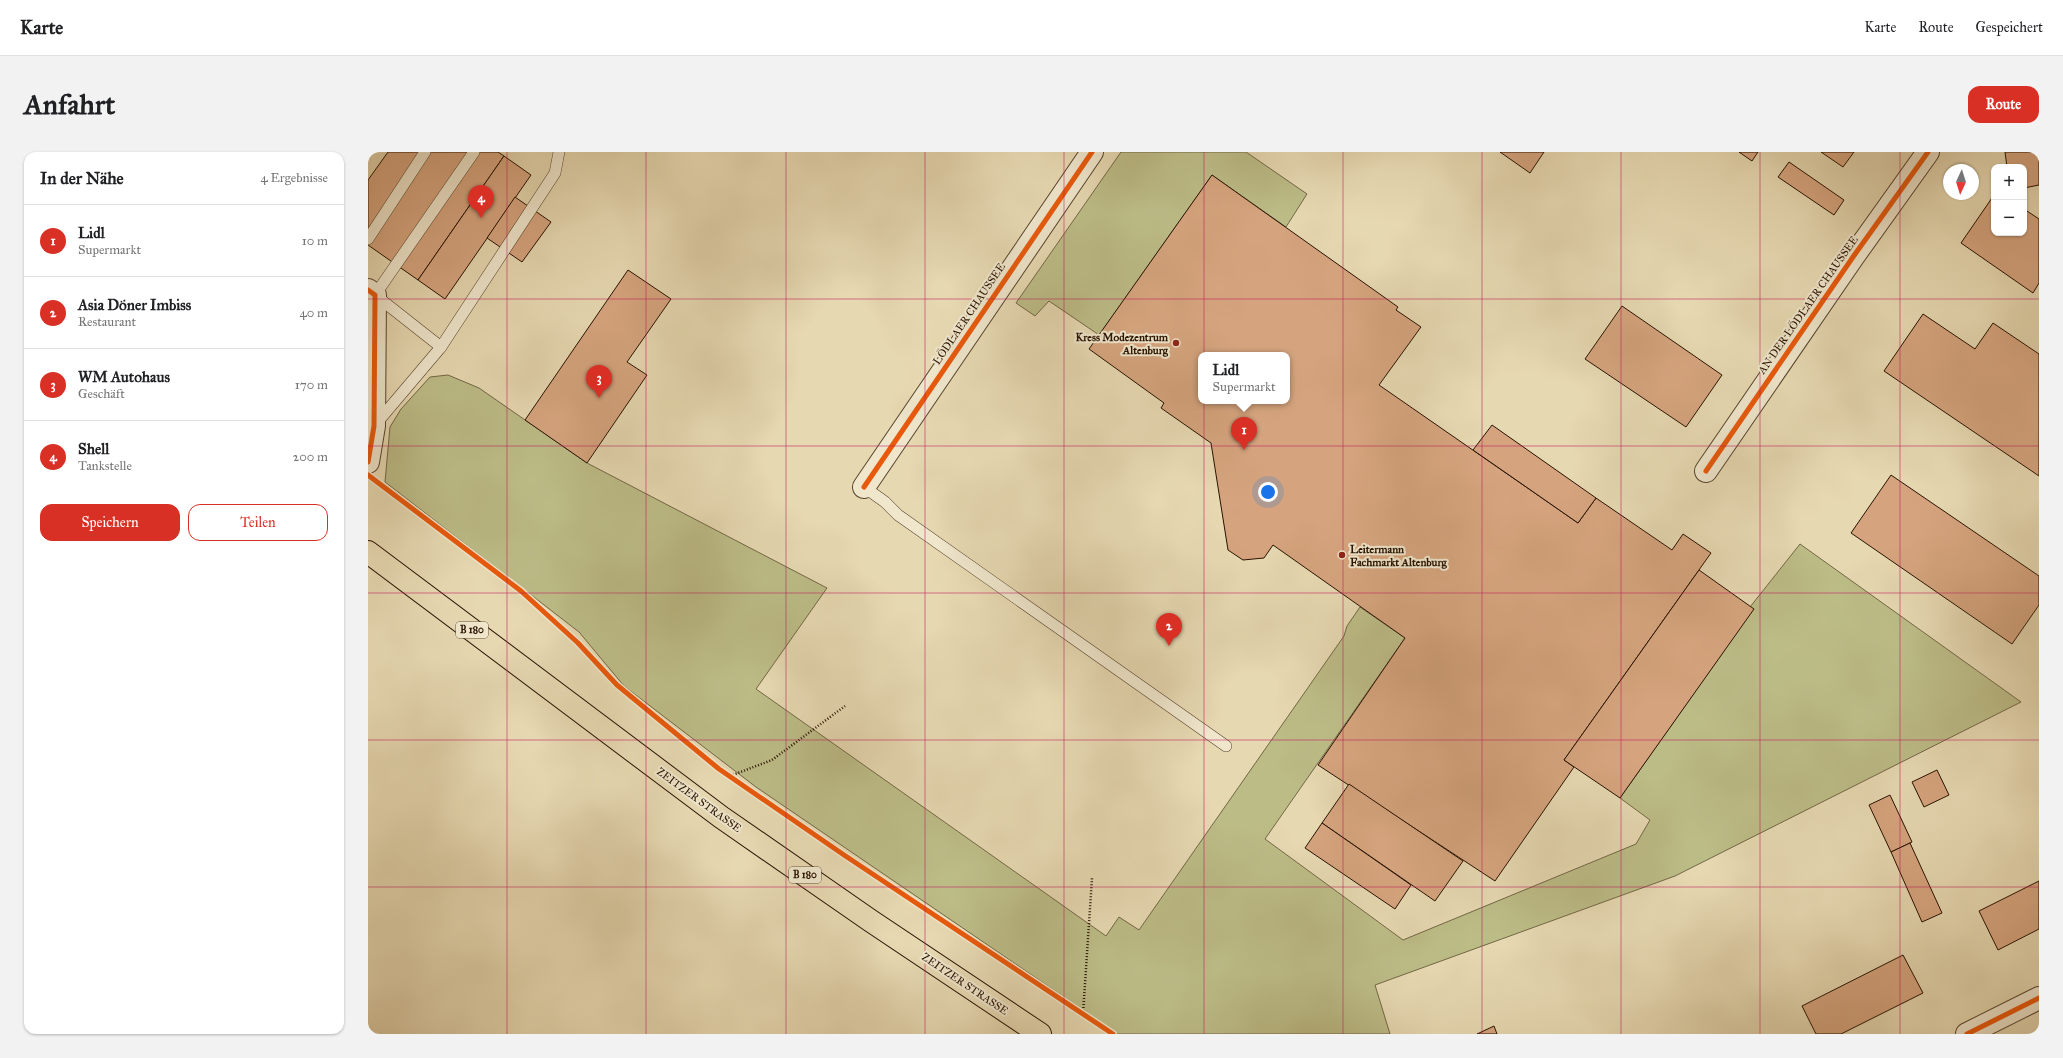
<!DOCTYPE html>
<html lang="de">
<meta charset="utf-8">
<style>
body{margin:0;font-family:"IM FELL Great Primer",serif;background:#f2f2f2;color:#202124}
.controls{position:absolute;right:12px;top:12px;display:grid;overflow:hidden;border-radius:8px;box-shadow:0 1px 3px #0004}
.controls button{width:36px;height:36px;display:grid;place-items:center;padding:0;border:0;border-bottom:1px solid #e0e0e0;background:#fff;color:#202124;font:20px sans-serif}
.compass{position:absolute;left:1575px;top:12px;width:36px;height:36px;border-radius:50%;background:#fff;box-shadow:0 1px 3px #0004;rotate:184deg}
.you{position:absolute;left:900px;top:340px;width:14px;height:14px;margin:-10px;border:3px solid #fff;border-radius:50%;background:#1a73e8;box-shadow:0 0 0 6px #1a73e833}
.badge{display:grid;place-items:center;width:26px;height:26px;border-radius:50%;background:#d93025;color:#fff;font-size:13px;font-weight:700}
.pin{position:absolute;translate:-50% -33px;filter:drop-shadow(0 1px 2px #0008)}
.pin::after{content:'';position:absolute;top:21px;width:14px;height:12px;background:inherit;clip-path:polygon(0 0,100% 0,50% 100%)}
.popup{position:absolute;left:830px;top:200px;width:92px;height:52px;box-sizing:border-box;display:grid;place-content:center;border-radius:8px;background:#fff;filter:drop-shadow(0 1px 3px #0005);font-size:13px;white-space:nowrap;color:#757577}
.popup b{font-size:15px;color:#202124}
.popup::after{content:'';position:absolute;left:50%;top:100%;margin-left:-8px;border:8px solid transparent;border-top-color:#fff}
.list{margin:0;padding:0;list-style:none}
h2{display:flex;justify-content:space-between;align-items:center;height:52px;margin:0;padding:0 16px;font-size:17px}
h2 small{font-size:13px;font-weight:400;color:#757577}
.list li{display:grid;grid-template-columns:26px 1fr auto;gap:12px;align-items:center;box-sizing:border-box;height:72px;padding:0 16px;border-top:1px solid #e0e0e0}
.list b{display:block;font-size:15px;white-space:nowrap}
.list p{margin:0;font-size:13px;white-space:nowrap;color:#757577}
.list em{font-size:13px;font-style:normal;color:#757577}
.actions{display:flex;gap:8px;padding:12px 16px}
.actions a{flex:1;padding:9px 0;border:1px solid #d93025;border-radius:12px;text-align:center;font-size:14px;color:#d93025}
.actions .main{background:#d93025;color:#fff}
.map{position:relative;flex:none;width:1671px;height:882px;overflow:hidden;border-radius:12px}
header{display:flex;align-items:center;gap:24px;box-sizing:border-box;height:56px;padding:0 20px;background:#fff;border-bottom:1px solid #e0e0e0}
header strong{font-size:19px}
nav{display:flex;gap:22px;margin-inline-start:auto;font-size:14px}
.intro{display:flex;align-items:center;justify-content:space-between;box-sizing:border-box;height:96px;padding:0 24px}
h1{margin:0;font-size:28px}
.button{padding:10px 18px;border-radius:12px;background:#d93025;color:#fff;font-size:14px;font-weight:700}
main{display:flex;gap:24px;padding:0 24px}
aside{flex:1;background:#fff;border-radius:12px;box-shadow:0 1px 3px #0004}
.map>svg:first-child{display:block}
.green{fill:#bcbc87;stroke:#726744}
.building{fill:#d5a47e;stroke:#291200;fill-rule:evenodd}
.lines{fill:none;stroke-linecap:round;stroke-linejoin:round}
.service-casing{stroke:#58442c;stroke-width:12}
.minor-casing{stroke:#58442c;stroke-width:24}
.primary-casing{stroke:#291200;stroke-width:24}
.path{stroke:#291200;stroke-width:2.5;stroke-dasharray:1 2;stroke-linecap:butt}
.service{stroke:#efe6cc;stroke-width:11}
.minor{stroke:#efe6cc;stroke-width:22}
.primary{stroke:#e6d8b1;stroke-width:22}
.cycleway-casing{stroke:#efe6cc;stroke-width:8}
.cycleway{stroke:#e8590c;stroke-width:5}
.grid{fill:none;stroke:#c2185b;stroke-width:1;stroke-opacity:0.55}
.poi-dot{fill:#8f2418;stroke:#efe6cc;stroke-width:1.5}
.labels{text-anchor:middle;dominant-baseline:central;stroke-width:4;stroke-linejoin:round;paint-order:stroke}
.shield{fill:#efe6cc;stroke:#64523d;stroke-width:1}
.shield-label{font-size:10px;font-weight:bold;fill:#291200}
.street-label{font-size:11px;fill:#291200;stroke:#efe6cc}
.poi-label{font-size:11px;font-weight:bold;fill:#291200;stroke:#efe6cc;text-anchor:end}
</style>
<header>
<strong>Karte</strong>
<nav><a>Karte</a><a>Route</a><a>Gespeichert</a></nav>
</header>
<div class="intro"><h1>Anfahrt</h1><a class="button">Route</a></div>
<main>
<aside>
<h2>In der Nähe<small>4 Ergebnisse</small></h2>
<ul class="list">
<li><span class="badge">1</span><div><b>Lidl</b><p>Supermarkt</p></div><em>10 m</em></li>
<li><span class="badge">2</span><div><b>Asia Döner Imbiss</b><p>Restaurant</p></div><em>40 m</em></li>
<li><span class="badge">3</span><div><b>WM Autohaus</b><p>Geschäft</p></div><em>170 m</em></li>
<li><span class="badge">4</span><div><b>Shell</b><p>Tankstelle</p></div><em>200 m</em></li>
</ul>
<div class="actions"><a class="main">Speichern</a><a>Teilen</a></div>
</aside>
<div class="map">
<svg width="1671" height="882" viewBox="0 0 1671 882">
<rect width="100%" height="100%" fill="#e6d8b1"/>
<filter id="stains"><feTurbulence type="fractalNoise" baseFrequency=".005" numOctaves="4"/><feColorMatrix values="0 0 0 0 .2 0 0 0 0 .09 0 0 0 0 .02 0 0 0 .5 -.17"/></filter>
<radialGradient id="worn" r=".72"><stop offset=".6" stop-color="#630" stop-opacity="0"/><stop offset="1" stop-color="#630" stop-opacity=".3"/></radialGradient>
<!-- green -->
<g class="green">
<path d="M753 0H878L939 42 918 75 844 23 731 183 681 149 667 164 648 151Z"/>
<path d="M80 223 111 236 219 311 459 436 388 537 738 784 751 765 771 778 976 484 979 474 992 455 1037 486 897 687 1035 788 1268 692 1282 668 1252 646 1385 457 1382 455 1432 392 1653 550 1307 724 1007 833 1022 882H746L734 871 388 635 256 534 211 480 17 330 22 275 33 257 62 225Z"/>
</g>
<!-- building -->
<g class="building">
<path d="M20 0H130L136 4 50 128 0 93V28Z"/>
<path d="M1132 0H1176L1162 21Z"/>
<path d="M1371 0H1390L1384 9Z"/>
<path d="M1453 0H1486L1475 15Z"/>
<path d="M1637 0H1671V33L1656 36V15H1639Z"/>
<path d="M136 4 163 23 77 147 50 128Z"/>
<path d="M1421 10 1476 48 1466 63 1410 25Z"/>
<path d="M844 23 1030 155 1028 158 1053 175 1011 233 1210 371 1228 346 1304 398 1315 382 1343 401 1196 608 1206 615 1127 729 950 613 1037 486 905 393 896 406 875 408 860 398 843 291 793 256 796 251 721 197ZM833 203H919V249H833Z"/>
<path d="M1626 43V81H1656V57L1671 67V131L1665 141 1593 91Z"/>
<path d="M147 45 183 70 154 110 119 86Z"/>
<path d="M260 118 303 147 259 210 279 223 219 311 157 268Z"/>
<path d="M1254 154 1354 223 1318 275 1217 207Z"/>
<path d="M1555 162 1607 197 1625 171 1671 202V324L1516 219Z"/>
<path d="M1124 273 1228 346 1210 371 1105 298Z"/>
<path d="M1523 323 1671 424V453L1644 492 1483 381Z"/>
<path d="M1331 418 1386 457 1252 646 1196 608Z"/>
<path d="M1569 618 1581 643 1556 655 1544 630Z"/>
<path d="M981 632 1095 709 1067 749 954 671Z"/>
<path d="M1522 643 1544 690 1523 700 1501 653Z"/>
<path d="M954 671 1043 733 1027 757 937 696Z"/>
<path d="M1542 691 1574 761 1554 770 1523 700Z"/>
<path d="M1671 729V777L1630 798 1611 759Z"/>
<path d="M1535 803 1555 841 1473 882H1448L1434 854Z"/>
<path d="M1126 874 1129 882H1109Z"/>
</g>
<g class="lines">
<defs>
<g id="service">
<path d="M0 87 57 0"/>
<path d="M73 195 7 143 106 0"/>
<path d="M7 273 73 195 187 21 191 0"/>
<path d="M496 335 517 350 530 363 858 594"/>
</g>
<g id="minor">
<path d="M0 138 7 143 6 274 0 310"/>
<path d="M1338 319 1485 105 1560 0"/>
<path d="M496 335 724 0"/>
<path d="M1599 882 1671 846"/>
</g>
<path id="primary" d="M0 400 353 665 503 769 672 882"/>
</defs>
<!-- service casing -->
<use href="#service" class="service-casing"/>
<!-- minor casing -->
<use href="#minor" class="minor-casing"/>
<!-- primary casing -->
<use href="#primary" class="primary-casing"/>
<!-- path -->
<g class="path">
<path d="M362 624 404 608 477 554"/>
<path d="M715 862 724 726"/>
</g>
<!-- service -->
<use href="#service" class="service"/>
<!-- minor -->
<use href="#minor" class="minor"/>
<!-- primary -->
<use href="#primary" class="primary"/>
<defs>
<g id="cycleway">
<path d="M0 138 7 143 6 274 0 310"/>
<path d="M1338 319 1485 105 1560 0"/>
<path d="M0 323 153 439 210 491 249 533 351 617 476 703 745 882"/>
<path d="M496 335 724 0"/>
<path d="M1599 882 1671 846"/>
</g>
</defs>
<!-- cycleway casing -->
<use href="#cycleway" class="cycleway-casing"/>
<!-- cycleway -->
<use href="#cycleway" class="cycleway"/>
</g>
<!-- grid -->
<path class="grid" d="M139 0V882M278 0V882M418 0V882M557 0V882M696 0V882M836 0V882M975 0V882M1114 0V882M1253 0V882M1392 0V882M1532 0V882M0 147H1671M0 294H1671M0 441H1671M0 588H1671M0 735H1671"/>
<!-- markers -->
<g class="poi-dot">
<circle cx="808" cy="191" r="4"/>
<circle cx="974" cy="403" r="4"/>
</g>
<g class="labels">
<!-- shield labels -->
<g class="shield">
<rect x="88" y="470" width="32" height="16" rx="3"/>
<rect x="421" y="715" width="32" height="16" rx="3"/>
</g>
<g class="shield-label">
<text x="104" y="478">B 180</text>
<text x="437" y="723">B 180</text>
</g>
<!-- street labels -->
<g class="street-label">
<text transform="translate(1440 153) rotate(-55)">AN DER LÖDLAER CHAUSSEE</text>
<text transform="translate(601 162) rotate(-56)">LÖDLAER CHAUSSEE</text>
<text transform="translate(331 648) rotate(36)">ZEITZER STRASSE</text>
<text transform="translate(597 832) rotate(34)">ZEITZER STRASSE</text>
</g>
<!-- poi labels -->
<g class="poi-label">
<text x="800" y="185">Kress Modezentrum<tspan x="800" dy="13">Altenburg</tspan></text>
<text x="982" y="397" text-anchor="start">Leitermann<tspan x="982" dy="13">Fachmarkt Altenburg</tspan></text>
</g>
</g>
<rect width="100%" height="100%" filter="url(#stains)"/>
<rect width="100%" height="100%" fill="url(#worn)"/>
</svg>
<div class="controls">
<button>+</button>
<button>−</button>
</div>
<svg class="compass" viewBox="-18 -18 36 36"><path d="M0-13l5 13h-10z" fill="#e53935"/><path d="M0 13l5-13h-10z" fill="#757577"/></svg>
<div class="you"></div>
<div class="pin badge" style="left:876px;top:298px">1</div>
<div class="popup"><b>Lidl</b>Supermarkt</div>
<div class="pin badge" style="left:801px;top:494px">2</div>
<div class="pin badge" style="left:231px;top:246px">3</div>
<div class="pin badge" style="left:113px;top:66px">4</div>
</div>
</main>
